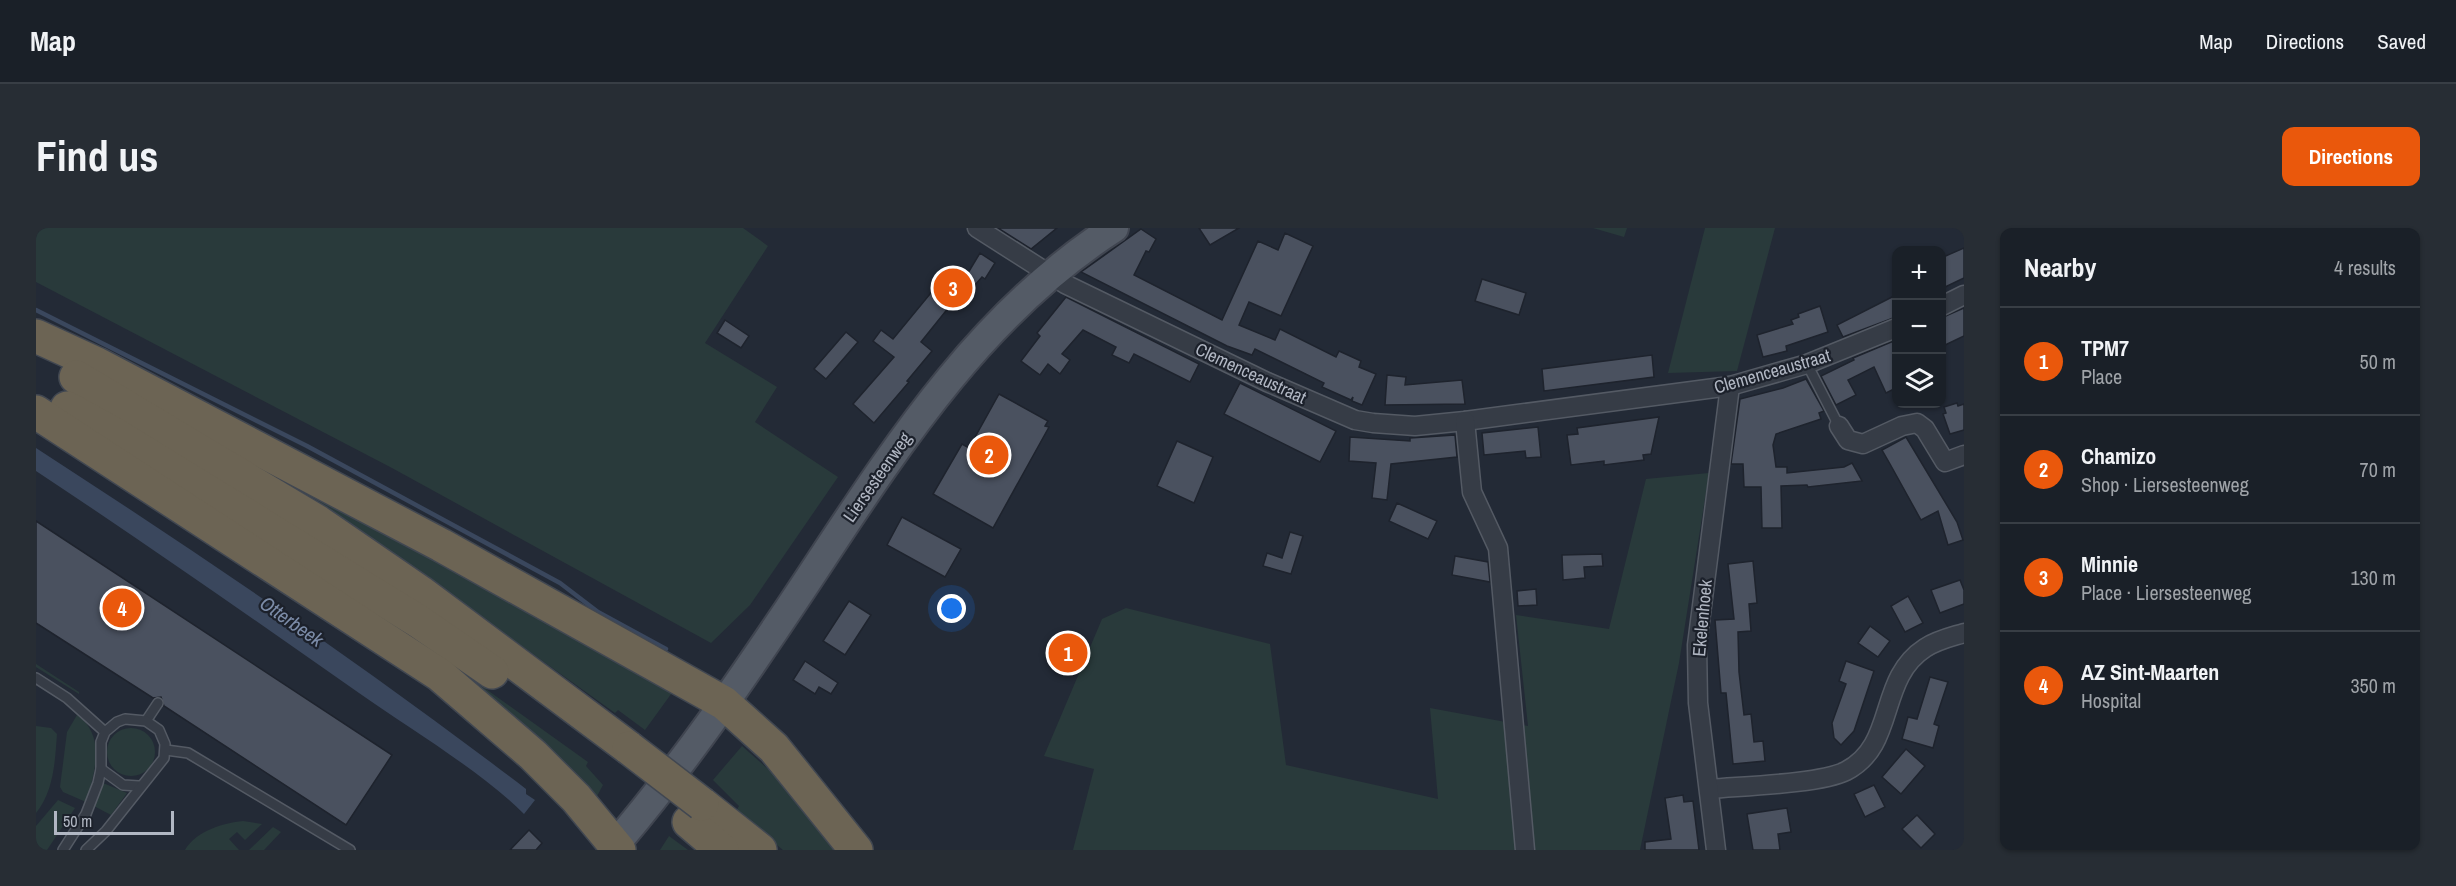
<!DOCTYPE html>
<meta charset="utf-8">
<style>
body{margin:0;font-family:"Archivo Narrow",sans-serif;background:#272d34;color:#f1f3f6}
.controls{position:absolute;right:18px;top:18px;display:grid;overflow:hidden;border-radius:12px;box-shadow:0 2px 4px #0004}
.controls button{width:54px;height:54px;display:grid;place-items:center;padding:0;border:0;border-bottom:2px solid #383e45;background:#1a2028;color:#f1f3f6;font:30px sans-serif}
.scale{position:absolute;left:18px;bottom:15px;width:120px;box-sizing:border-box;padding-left:6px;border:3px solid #b1b7c3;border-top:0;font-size:16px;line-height:21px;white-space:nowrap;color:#b1b7c3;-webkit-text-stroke:4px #1c212b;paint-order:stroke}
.you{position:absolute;left:916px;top:381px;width:21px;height:21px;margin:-15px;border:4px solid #fff;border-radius:50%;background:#1a73e8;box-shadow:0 0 0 9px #1a73e833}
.badge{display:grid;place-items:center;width:39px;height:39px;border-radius:50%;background:#ea580c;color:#fff;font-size:20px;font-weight:700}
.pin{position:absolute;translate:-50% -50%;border:3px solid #fff;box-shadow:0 2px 6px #0006}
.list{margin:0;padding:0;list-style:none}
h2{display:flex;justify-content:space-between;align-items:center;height:78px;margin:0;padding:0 24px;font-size:26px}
h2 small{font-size:20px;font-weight:400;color:#9fa3a8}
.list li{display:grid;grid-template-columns:39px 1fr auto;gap:18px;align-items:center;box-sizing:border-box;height:108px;padding:0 24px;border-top:2px solid #383e45}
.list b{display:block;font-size:22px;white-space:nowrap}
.list p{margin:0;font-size:20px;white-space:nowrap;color:#9fa3a8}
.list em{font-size:20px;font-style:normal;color:#9fa3a8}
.icon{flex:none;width:33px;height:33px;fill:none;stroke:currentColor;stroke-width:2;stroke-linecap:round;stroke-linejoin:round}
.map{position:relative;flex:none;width:1928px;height:622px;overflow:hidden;border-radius:12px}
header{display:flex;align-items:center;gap:36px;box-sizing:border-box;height:84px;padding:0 30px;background:#1a2028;border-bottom:2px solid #383e45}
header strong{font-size:28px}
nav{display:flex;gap:33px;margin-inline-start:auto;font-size:21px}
.intro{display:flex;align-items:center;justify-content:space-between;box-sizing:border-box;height:144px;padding:0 36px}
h1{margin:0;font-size:42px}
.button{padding:15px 27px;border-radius:12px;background:#ea580c;color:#fff;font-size:21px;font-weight:700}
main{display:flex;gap:36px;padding:0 36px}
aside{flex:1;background:#1a2028;border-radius:12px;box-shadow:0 2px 4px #0004}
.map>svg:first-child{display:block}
.green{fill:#293a3b}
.water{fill:#3a475d}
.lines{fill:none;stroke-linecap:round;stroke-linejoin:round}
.stream{stroke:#3a475d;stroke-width:4.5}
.building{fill:#4a515f;stroke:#1e232d;stroke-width:1.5}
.lane-casing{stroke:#545a64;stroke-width:12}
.street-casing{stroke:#545a64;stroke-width:21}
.primary-casing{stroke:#404550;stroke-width:32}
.highway-casing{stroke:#414751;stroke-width:36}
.lane{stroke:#363c46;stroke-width:9}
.street{stroke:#363c46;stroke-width:18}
.primary{stroke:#545b66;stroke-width:28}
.highway{stroke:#6c6454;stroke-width:33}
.highway-bridge-casing{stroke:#414751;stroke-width:36;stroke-linecap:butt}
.highway-bridge{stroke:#6c6454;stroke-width:33}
.labels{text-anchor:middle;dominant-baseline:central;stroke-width:4.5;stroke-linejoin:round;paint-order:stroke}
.street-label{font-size:18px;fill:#b1b7c3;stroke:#1c212b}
.water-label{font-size:20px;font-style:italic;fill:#7c8ca8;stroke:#1c212b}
</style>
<header>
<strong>Map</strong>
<nav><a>Map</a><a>Directions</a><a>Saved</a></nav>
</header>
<div class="intro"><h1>Find us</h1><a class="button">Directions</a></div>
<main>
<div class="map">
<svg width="1928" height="622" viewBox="0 0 1928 622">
<rect width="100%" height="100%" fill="#232a36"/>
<!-- green -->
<g class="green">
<path d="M0 0H707L732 18 669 115 741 159 719 194 802 249 714 377 675 415 356 240 0 54Z"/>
<path d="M1557 0H1591L1588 9Z"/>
<path d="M1669 0H1739L1701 143 1632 145Z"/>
<path d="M144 189 638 462 609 502 582 482 579 485 293 280Z"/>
<path d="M80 226 366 401 552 534 550 538 567 557 560 570Z"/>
<path d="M1673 245 1643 435 1604 622H1037L1058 541 1008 528 1066 391 1090 380 1234 416 1250 537 1402 571 1394 480 1492 498 1480 387 1573 401 1610 251Z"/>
<path d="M0 436 43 464V466L0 439Z"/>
<path d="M41 487C70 507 59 545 50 574L27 564 24 559 31 504Z"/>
<path d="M0 498 15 500 21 506C19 533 18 563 0 585Z"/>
<circle cx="95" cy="524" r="24"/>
<path d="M706 518 758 564 808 622H747L700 583 703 578 677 552Z"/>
<path d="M67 555 91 565 75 587 58 578Z"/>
<path d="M22 572 39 580 11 622H0V598Z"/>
<path d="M207 593 226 596 209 612 201 604 193 611 203 622H149C160 603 187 595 207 593Z"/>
<path d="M237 599 245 604 228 622H213Z"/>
<path d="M633 608 652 622H624Z"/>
</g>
<!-- water -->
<path class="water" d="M0 220C167 328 332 440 490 561V566L499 572 488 586C445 543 374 501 323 465 216 390 109 315 0 243Z"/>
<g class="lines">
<!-- stream -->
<path class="stream" d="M0 82 271 218 524 355 562 384 630 421"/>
</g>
<!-- building -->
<g class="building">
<path d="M962 0H1021L995 21Z"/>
<path d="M1163 0H1203L1174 17Z"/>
<path d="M1105 1 1120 11 1113 24 1110 23 1098 47 1186 92 1222 13 1242 22 1249 5 1277 18 1245 88 1213 74 1203 97 1239 112 1244 101 1300 129 1303 123 1325 133 1323 139 1340 146 1326 177 1316 173 1317 169 1315 172 1286 159 1288 155 1219 121 1216 127 1191 118 1045 44Z"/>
<path d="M1928 20V50L1905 61V30Z"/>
<path d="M944 25 959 35 949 51 946 49 917 82 913 79 885 114 896 123 871 153 873 154 838 195 817 176 858 129 837 113 845 102 857 111 917 38 929 50Z"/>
<path d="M1446 51 1490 65 1483 87 1439 73Z"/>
<path d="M1860 67V89L1807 109 1801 97Z"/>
<path d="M1030 69 1163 136 1154 154 1098 126 1093 135 1076 127 1080 119 1047 102 1026 126 1034 132 1024 146 1012 136 1004 147 985 133 1004 108 1001 105Z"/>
<path d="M1784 78 1792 104 1750 118 1751 123 1727 129 1721 107 1757 96 1755 92 1763 89 1762 86Z"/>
<path d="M1928 80V108L1905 119V90Z"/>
<path d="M689 92 713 108 705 120 681 105Z"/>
<path d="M810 104 822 114 790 151 778 141Z"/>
<path d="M1860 112V160L1850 165 1838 139 1812 152 1820 167 1800 177 1785 148 1818 132 1817 130Z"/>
<path d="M1616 127 1618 149 1508 163 1506 141Z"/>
<path d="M1351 147 1370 149 1369 157 1426 152 1429 176 1349 177Z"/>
<path d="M1770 151 1788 183 1783 185 1785 191 1740 206 1737 217 1740 239H1751V245L1808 239 1816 235 1826 253 1772 259 1771 257 1745 258 1746 300H1726L1725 259H1708L1707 236H1695L1704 171 1747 160Z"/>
<path d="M1204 155 1300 203 1284 234 1188 186Z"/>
<path d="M963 166 1012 193 1009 198 1013 199 957 300 897 266 926 216 933 220Z"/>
<path d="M1921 175 1922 178 1928 176V202L1914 206 1907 186 1910 185 1908 179Z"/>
<path d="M1623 189 1615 226 1607 227 1608 232 1568 237V233L1535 237 1531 207 1542 206 1541 200Z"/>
<path d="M1502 199 1505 229 1490 230 1489 223 1448 227 1446 205Z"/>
<path d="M1419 207 1421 229 1355 236 1351 272 1336 270 1340 235 1313 233 1314 209 1374 213V210Z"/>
<path d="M1870 209 1921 294 1927 312 1912 317 1902 283 1885 292 1854 236 1846 222Z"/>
<path d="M1141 213 1177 229 1158 275 1121 258Z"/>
<path d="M1361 275 1401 293 1392 311 1353 293Z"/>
<path d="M866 289 925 321 909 349 851 317Z"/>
<path d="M0 293 356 527 310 597 128 478 125 469 117 470 0 395Z"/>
<path d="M1254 304 1267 308 1255 346 1227 338 1231 325 1246 330Z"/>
<path d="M1566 326 1567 338 1548 339 1549 350 1527 352 1526 327Z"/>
<path d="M1419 328 1452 334 1454 354 1416 347Z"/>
<path d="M1717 333 1721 375 1713 376 1715 403 1702 404 1703 444 1708 487 1715 486 1718 514 1727 513 1729 533 1697 536 1690 465H1685L1679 392 1698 391 1692 336Z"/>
<path d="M1924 352 1928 362V376L1904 385 1895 362Z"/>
<path d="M1500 361 1501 377 1482 378 1481 363Z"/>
<path d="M1872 368 1887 395 1869 404 1855 378Z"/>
<path d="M813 373 835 387 809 427 787 413Z"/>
<path d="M1834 398 1854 413 1842 429 1822 415Z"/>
<path d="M1030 415 1034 418 1045 416 1030 440 1026 429 1023 426Z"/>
<path d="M769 433 802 455 795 466 783 459 779 466 757 452Z"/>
<path d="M1810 433 1838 443 1818 503 1805 517 1798 510 1796 495 1810 456 1803 453Z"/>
<path d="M1894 449 1912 454 1898 496 1903 498 1897 520 1866 511 1872 489 1881 491Z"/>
<path d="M1870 521 1889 538 1865 566 1846 549Z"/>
<path d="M1838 557 1849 579 1829 589 1818 566Z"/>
<path d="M1647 567 1648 574 1657 573 1663 622H1609V614L1635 611 1629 570Z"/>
<path d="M1751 580 1755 604 1742 606 1744 622H1717L1711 586Z"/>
<path d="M1881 587 1899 606 1885 620 1866 601Z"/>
<path d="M493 602 506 615 500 622H474Z"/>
</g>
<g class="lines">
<defs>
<g id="lane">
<path d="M1771 136 1803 198"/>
<path d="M0 450 31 470 69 504"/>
<path d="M110 493 122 475"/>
<path d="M130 522 152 525 314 622"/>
<path d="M65 541 87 557 103 558"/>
<path d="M27 622 50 586 62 555 65 541V514L69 504 81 494 89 491 110 493 123 502 129 516 128 530 70 603 50 622"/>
</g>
<g id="street">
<path d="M941 0 1029 56 1231 154 1319 192 1337 195 1379 198 1429 193 1694 158 1771 136 1860 100"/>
<path d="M1906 78 1928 67"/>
<path d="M1429 193 1436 264 1462 320 1489 622"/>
<path d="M1803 198 1812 212 1827 216 1866 198 1881 195 1889 201 1909 234 1928 227"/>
<path d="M1674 561C1706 558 1784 556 1810 543 1861 517 1841 451 1889 420 1901 412 1915 409 1928 405"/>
<path d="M1680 622 1662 475 1661 417 1694 158"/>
</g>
<path id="primary" d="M578 618C648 536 709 447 768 358 856 225 941 88 1078 0"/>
<g id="highway">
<path d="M0 108 61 136 405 317 688 475 738 520 820 622"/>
<path d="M40 149 282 294 384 364 593 520"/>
<path d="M31 180 80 207 382 393 456 444"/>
<path d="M0 184 404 447 497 527 540 570 583 622"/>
<path d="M666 576 724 622"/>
<path d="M653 594 686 622"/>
</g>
</defs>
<!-- lane casing -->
<use href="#lane" class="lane-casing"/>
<!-- street casing -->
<use href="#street" class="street-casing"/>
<!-- primary casing -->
<use href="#primary" class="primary-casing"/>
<!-- highway casing -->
<use href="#highway" class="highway-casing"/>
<!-- lane -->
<use href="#lane" class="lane"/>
<!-- street -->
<use href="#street" class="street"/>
<!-- primary -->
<use href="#primary" class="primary"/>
<!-- highway -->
<use href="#highway" class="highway"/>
<defs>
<path id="highway-bridge" d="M593 520 666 576"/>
</defs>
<!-- highway-bridge casing -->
<use href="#highway-bridge" class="highway-bridge-casing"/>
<!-- highway-bridge -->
<use href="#highway-bridge" class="highway-bridge"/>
</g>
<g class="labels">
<!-- street labels -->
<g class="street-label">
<text transform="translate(1736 143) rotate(-16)">Clemenceaustraat</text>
<text transform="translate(1215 145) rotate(25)">Clemenceaustraat</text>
<text transform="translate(841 249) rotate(-55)">Liersesteenweg</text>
<text transform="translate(1666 390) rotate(-85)">Ekelenhoek</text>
</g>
<!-- water labels -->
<g class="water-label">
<text transform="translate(256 393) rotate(35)">Otterbeek</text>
</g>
</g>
</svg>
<div class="controls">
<button>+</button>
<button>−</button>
<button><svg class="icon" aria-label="layers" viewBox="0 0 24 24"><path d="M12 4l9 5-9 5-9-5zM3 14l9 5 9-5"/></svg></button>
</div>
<div class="scale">50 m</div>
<div class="you"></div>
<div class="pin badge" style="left:1032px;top:425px">1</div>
<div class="pin badge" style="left:953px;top:227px">2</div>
<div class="pin badge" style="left:917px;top:60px">3</div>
<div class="pin badge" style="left:86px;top:380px">4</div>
</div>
<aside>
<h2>Nearby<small>4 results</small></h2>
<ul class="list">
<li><span class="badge">1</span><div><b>TPM7</b><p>Place</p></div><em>50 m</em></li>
<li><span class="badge">2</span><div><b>Chamizo</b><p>Shop · Liersesteenweg</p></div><em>70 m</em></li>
<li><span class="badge">3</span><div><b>Minnie</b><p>Place · Liersesteenweg</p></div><em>130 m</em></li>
<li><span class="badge">4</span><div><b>AZ Sint-Maarten</b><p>Hospital</p></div><em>350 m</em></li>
</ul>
</aside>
</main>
